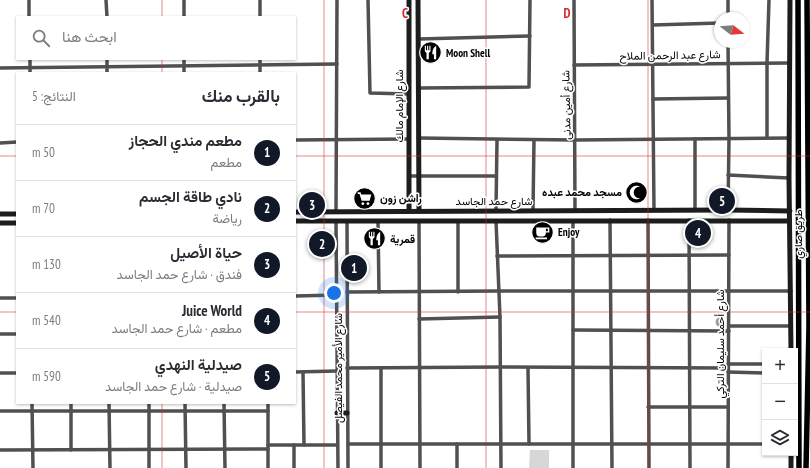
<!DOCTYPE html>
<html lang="ar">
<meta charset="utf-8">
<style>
body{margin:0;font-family:"PT Sans Narrow",Vazirmatn,sans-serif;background:#f2f2f3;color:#2b2b33;direction:rtl}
.controls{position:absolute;right:12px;bottom:12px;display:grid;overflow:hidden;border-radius:0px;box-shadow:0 1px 3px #0004}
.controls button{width:36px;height:36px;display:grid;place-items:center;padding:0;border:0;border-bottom:1px solid #e1e1e2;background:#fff;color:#2b2b33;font:20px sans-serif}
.compass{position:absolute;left:714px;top:12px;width:36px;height:36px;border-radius:50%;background:#fff;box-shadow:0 1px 3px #0004;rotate:107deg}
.you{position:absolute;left:334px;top:293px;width:14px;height:14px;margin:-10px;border:3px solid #fff;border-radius:50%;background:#1a73e8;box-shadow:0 0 0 6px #1a73e833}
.badge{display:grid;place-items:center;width:26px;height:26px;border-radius:50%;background:#111827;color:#fff;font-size:13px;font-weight:700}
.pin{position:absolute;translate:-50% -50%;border:2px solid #fff;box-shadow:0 1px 4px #0006}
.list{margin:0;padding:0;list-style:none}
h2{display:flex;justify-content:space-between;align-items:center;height:52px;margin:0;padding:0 16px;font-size:17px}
h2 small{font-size:13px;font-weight:400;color:#7c7c81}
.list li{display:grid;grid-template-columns:26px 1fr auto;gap:12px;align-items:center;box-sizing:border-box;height:56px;padding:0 16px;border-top:1px solid #e1e1e2}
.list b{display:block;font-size:15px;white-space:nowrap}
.list p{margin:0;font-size:13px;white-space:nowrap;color:#7c7c81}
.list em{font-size:13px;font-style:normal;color:#7c7c81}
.icon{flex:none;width:22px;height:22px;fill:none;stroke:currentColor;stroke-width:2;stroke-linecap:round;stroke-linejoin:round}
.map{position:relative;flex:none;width:810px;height:468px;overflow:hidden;direction:ltr}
.search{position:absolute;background:#fff;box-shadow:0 1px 3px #0004;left:16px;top:16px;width:280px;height:44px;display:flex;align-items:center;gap:10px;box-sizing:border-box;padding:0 14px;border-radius:0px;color:#7c7c81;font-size:15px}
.panel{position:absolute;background:#fff;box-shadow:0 1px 3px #0004;left:16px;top:72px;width:280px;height:332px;border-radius:0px;direction:rtl}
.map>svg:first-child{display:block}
.green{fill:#d7d7d7}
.water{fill:#9e9e9e}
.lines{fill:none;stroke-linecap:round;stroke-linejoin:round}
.street{stroke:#505050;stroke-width:3.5}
.secondary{stroke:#1d1d1d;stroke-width:5}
.primary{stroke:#000;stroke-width:5.5}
.grid{fill:none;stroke:#d62828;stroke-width:1;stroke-opacity:0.55}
.labels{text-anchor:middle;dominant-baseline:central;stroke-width:3;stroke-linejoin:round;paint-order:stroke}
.poi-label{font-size:11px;font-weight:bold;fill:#000;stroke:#fff;text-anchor:start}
.street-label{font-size:11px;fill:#000;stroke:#fff}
.grid-label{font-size:13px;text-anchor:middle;font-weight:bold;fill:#d62828;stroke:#fff;stroke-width:3;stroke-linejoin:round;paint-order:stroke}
</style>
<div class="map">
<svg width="810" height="468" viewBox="0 0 810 468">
<rect width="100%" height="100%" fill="#fff"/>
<!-- green -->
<path class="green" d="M530 450H549V468H529Z"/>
<!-- water -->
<circle class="water" cx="720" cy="322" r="4.5"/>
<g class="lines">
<!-- street -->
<g class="street">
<path d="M29 0V17"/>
<path d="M106 0 107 17"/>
<path d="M184 0V17"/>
<path d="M260 0V17"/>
<path d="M368 0 370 93 409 94"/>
<path d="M574 0 575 211"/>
<path d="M652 0 654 210"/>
<path d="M728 0V18"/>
<path d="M653 25 720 23"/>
<path d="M419 39 530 36"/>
<path d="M728 42 729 139 728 210"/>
<path d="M30 59V73"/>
<path d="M107 59V73"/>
<path d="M184 59V73"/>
<path d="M260 59V73"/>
<path d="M574 65 790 63"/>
<path d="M0 68 337 64"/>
<path d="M419 88 529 87 530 0"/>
<path d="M653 99 728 98"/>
<path d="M419 138 576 140 789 138"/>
<path d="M767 138V63L769 0"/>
<path d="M295 140 409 139"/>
<path d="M0 143 17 142"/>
<path d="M728 175 789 178"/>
<path d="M409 176H495"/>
<path d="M695 210V139"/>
<path d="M496 211 497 140"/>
<path d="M533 211 534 140"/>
<path d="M336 212 337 0"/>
<path d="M610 220 612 468"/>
<path d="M648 220 649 468"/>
<path d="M689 220 690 468"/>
<path d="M336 221 338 468"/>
<path d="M347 221 348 468"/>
<path d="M378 221 379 292"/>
<path d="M419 221 420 468"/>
<path d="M496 221 500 317 501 468"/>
<path d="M497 256 729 255"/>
<path d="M347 292 499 291H791"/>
<path d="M458 292V221"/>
<path d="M295 296 337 295"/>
<path d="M0 298H17"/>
<path d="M419 319 500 317"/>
<path d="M729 326H791"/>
<path d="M573 330 729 331"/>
<path d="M0 334H17"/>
<path d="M728 364H765"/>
<path d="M347 368 501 367 728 368"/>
<path d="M528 368 529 444"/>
<path d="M295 372 337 371"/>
<path d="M303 372 304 445"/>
<path d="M728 372 765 373"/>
<path d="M0 373H17"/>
<path d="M32 403 33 468"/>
<path d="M109 403 110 468"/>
<path d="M149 403V468"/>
<path d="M185 403 186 468"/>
<path d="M224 403 225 468"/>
<path d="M268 403V468"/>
<path d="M648 407H728"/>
<path d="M0 411H268"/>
<path d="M348 444H765"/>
<path d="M457 444V468"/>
<path d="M268 445H337"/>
<path d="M0 450 268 449"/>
<path d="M71 450V403"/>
<path d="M294 468V445"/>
<path d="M381 468V368"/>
<path d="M573 468V221"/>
<path d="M728 468 729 220"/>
</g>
<!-- secondary -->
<g class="secondary">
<path d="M409 0V211"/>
<path d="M418 0 419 211"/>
<path d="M790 0 789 178 791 351"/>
<path d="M295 212 728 210 790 211"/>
<path d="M0 214H17"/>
<path d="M295 221H789"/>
<path d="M0 223H17"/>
<path d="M337 413H347"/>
<path d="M791 453V468"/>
</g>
<!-- primary -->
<g class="primary">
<path d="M798 0 799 468"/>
<path d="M806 468 809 326 807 0"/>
</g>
</g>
<!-- grid -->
<path class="grid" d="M162 0V17M324 0V468M486 0V468M648 0V468M162 59V73M0 156H17M295 156H810M0 312H17M295 312H810M162 403V468"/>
<!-- icons -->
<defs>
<symbol id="restaurant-disc" viewBox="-11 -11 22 22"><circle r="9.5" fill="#000" stroke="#fff"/><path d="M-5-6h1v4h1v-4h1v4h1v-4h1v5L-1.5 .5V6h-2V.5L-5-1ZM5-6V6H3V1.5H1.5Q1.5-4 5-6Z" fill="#fff"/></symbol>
<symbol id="mosque-disc" viewBox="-11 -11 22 22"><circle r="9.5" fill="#000" stroke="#fff"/><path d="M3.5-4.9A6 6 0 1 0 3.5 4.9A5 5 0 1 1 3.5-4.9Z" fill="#fff"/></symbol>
<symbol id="supermarket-disc" viewBox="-11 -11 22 22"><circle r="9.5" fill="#000" stroke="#fff"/><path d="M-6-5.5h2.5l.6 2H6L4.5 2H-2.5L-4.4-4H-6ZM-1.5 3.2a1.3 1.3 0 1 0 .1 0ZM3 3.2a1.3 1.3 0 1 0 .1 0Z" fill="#fff"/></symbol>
<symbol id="cafe-disc" viewBox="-11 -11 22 22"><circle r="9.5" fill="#000" stroke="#fff"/><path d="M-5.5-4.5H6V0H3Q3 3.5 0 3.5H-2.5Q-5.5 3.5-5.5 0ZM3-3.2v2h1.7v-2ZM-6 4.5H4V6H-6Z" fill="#fff"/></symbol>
</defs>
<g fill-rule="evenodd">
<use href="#restaurant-disc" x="418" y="40" width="25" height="25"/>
<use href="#mosque-disc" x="624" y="180" width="25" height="25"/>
<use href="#supermarket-disc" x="352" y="186" width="25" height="25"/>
<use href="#cafe-disc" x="530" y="220" width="25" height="25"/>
<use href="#restaurant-disc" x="362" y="226" width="25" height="25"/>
</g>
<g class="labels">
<!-- poi labels -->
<g class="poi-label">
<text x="446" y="53">Moon Shell</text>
<text x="622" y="192" text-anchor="end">مسجد محمد عبده</text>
<text x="380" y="198">راشن زون</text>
<text x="558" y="232">Enjoy</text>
<text x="390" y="239">قمرية</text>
</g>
<!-- street labels -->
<g class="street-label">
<text transform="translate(670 55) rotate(-1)">شارع عبد الرحمن الملاح</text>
<text transform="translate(566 105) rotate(-91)">شارع أمين مدنى</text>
<text transform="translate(399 106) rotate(-90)">شارع الإمام مالك</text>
<text x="494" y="201">شارع حمد الجاسد</text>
<text transform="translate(798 234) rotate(-90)">طريق صاري</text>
<text transform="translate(720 344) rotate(-90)">شارع أحمد سليمان التركي</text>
<text transform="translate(338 368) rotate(-90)">شارع الأمير محمد الفيصل</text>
</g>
</g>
<g class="grid-label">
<text x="405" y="18">C</text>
<text x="567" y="18">D</text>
</g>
</svg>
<div class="controls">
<button>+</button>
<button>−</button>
<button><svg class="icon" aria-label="layers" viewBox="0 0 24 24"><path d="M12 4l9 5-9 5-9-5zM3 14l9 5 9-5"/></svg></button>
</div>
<svg class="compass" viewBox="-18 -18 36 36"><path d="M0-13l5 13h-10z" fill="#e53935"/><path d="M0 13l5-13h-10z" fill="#7c7c81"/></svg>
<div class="you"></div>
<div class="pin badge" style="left:354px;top:268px">1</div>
<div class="pin badge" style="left:322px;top:244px">2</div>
<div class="pin badge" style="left:312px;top:205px">3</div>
<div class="pin badge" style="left:698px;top:233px">4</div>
<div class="pin badge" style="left:722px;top:201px">5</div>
<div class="search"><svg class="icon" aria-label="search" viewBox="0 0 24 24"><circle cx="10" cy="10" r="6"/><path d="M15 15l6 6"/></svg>ابحث هنا</div>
<section class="panel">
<h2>بالقرب منك<small>النتائج: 5</small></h2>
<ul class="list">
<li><span class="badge">1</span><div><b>مطعم مندي الحجاز</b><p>مطعم</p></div><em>50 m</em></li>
<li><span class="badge">2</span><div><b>نادي طاقة الجسم</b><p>رياضة</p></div><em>70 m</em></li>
<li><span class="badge">3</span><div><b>حياة الأصيل</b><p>فندق · شارع حمد الجاسد</p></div><em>130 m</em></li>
<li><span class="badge">4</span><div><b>Juice World</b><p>مطعم · شارع حمد الجاسد</p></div><em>540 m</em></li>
<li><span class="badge">5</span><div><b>صيدلية النهدي</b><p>صيدلية · شارع حمد الجاسد</p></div><em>590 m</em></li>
</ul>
</section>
</div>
